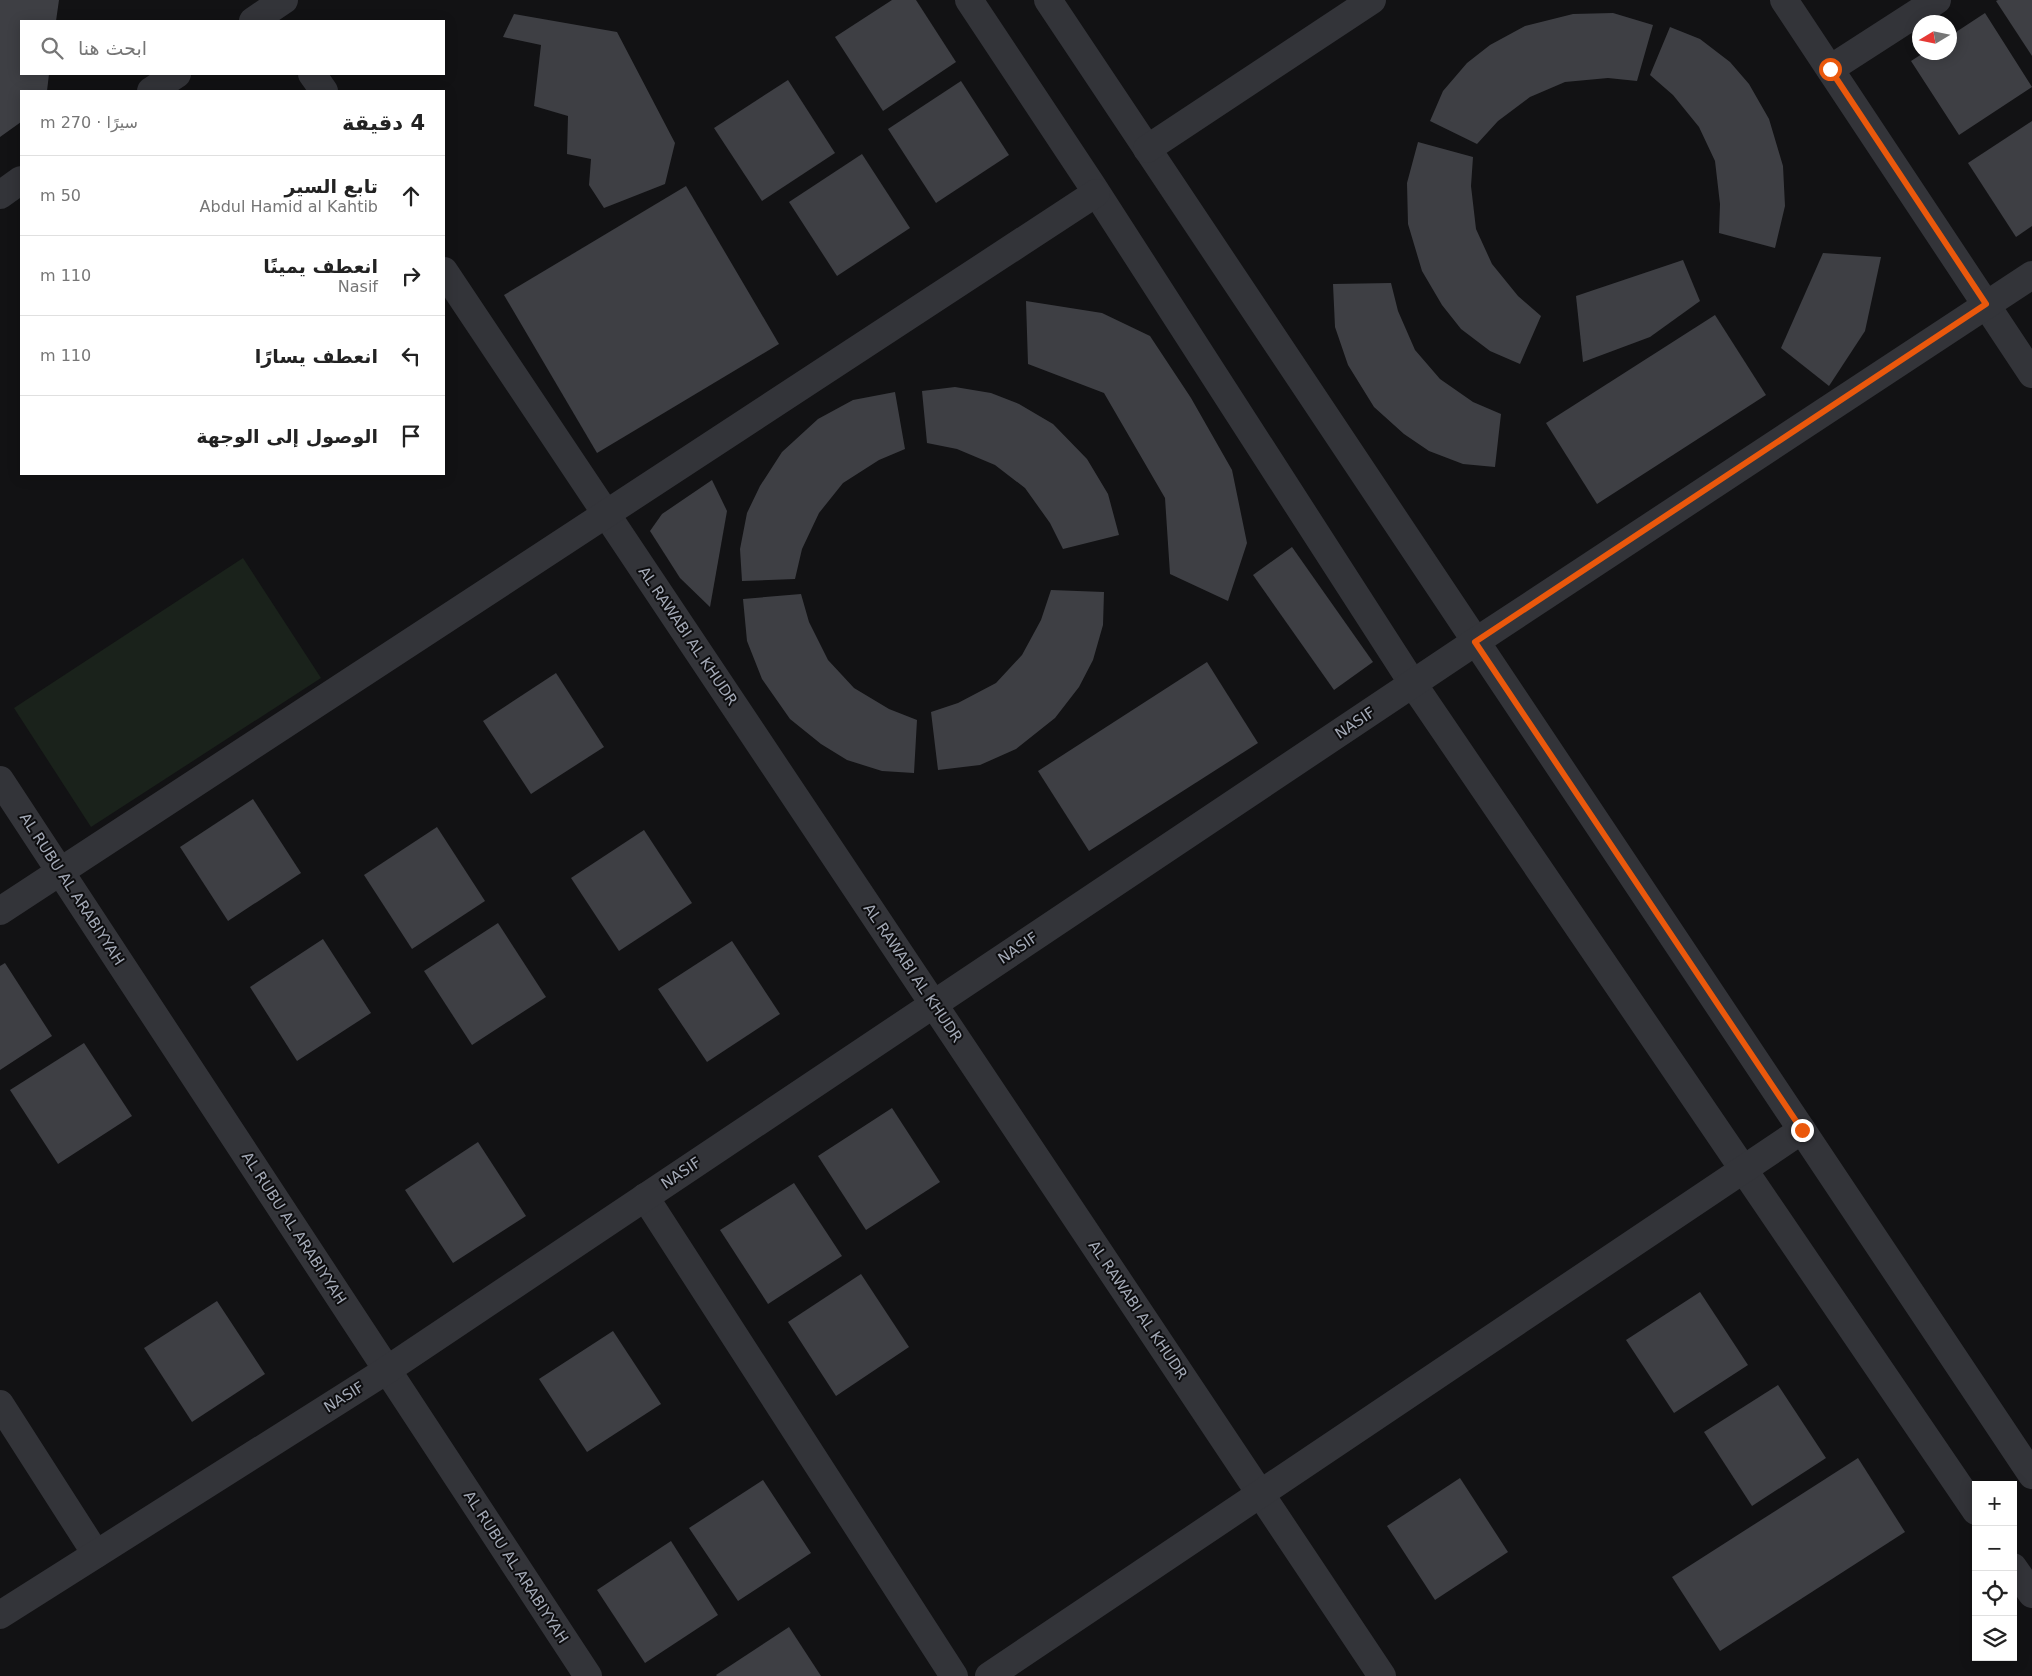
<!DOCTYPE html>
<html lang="ar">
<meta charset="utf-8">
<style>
body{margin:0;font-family:"DejaVu Sans",Vazirmatn,sans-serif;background:#f6f6f6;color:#222;direction:rtl}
.controls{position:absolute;right:15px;bottom:15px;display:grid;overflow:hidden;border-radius:0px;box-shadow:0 2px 12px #0003}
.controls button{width:45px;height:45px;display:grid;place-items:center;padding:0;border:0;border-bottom:1px solid #e0e0e0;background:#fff;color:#222;font:25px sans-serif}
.compass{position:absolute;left:1912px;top:15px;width:45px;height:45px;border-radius:50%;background:#fff;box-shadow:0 2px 12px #0003;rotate:260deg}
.stop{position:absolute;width:15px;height:15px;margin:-11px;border:4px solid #ea580c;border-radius:50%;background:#fff}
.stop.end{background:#ea580c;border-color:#fff;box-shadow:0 1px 5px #0008}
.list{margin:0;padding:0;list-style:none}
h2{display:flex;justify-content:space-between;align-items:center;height:65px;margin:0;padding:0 20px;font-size:21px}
h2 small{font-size:16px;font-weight:400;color:#767676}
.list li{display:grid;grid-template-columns:32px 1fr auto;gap:15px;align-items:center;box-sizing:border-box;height:80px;padding:0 20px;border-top:1px solid #e0e0e0}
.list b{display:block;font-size:19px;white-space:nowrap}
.list p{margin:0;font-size:16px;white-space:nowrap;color:#767676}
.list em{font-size:16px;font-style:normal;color:#767676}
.icon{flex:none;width:28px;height:28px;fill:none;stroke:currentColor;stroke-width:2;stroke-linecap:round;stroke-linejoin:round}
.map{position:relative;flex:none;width:2032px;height:1676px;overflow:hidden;direction:ltr}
.search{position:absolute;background:#fff;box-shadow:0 2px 12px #0003;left:20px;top:20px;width:425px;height:55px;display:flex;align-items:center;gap:12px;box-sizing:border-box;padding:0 18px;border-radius:0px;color:#767676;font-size:19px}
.panel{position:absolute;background:#fff;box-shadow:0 2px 12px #0003;left:20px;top:90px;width:425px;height:385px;border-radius:0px;direction:rtl}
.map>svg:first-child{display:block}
.green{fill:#1a221b}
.building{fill:#3e3f44}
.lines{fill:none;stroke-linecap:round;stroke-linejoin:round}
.minor{stroke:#333439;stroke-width:28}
.route{stroke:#ea580c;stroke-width:6}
.labels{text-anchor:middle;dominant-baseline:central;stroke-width:4;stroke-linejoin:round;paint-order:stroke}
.street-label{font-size:15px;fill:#a3a9b6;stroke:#0d0d0f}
</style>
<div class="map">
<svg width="2032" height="1676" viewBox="0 0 2032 1676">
<rect width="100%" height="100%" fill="#121214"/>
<!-- green -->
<path class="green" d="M243 558 321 678 91 827 14 708Z"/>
<!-- building -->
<g class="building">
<path d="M0 0H59L56 21H21V74H49L47 91H21V122L0 137Z"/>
<path d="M892 0H916L956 62 883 111 835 37Z"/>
<path d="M1998 0H2032V56L1996 1Z"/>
<path d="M1613 13 1653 25 1637 81 1608 78 1565 82 1530 97 1498 121 1477 144 1430 121 1443 91 1467 63 1490 45 1525 26 1573 14Z"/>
<path d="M1985 13 2032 87 1959 135 1911 61 1925 52H1950V36Z"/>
<path d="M514 14 617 32 675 143 665 184 604 208 589 185 591 159 567 154 568 116 534 106 541 45 503 37Z"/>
<path d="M1670 27 1700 39 1730 62 1749 84 1769 119 1783 166 1785 206 1775 248 1719 233 1720 204 1715 161 1699 127 1673 95 1650 75Z"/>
<path d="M788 80 835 153 762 201 714 128Z"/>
<path d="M961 81 1009 155 936 203 888 129Z"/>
<path d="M2032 121V226L2016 237 1968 163Z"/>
<path d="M1418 142 1473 157 1471 186 1476 229 1492 264 1518 296 1541 316 1520 364 1490 351 1461 329 1442 305 1422 271 1408 224 1407 183Z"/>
<path d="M862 154 910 228 837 276 789 202Z"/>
<path d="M686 186 779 344 597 453 504 295Z"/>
<path d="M1823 253 1881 257 1865 331 1829 386 1781 348Z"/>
<path d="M1683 260 1700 301 1650 337 1583 362 1576 296Z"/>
<path d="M1391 283 1398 311 1415 350 1440 379 1473 402 1501 414 1495 467 1463 464 1429 451 1404 434 1374 407 1348 365 1335 327 1333 284Z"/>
<path d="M1026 301 1102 313 1150 336 1191 398 1232 470 1247 543 1228 601 1170 574 1165 498 1104 393 1028 364Z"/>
<path d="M1715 315 1766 395 1597 504 1546 423Z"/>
<path d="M955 387 991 393 1019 404 1053 424 1087 459 1108 494 1119 535 1063 549 1050 523 1025 488 995 465 957 449 927 443 922 391Z"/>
<path d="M895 392 905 449 879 460 843 483 819 513 802 549 795 579 742 581 740 549 747 513 760 486 782 452 818 419 853 400Z"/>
<path d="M712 480 727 511 710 607 680 578 650 531 662 514Z"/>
<path d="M1292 547 1373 662 1334 690 1253 575Z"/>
<path d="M1051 590 1104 592 1103 625 1093 660 1079 687 1055 718 1016 749 980 765 938 770 931 712 958 703 996 683 1022 655 1041 620Z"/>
<path d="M801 594 809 622 828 660 854 688 889 709 917 720 914 773 882 771 847 760 821 744 790 719 762 679 747 641 743 599Z"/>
<path d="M1207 662 1258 743 1089 851 1038 771Z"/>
<path d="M556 673 604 747 531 794 483 721Z"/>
<path d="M253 799 301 873 228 921 180 847Z"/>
<path d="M437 827 485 901 412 949 364 875Z"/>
<path d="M644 830 692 903 619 951 571 878Z"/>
<path d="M498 923 546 997 472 1045 424 971Z"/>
<path d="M323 939 371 1013 297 1061 250 987Z"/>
<path d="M732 941 780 1014 707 1062 658 989Z"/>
<path d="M5 963 52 1036 0 1070V966Z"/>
<path d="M84 1043 132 1116 58 1164 10 1090Z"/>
<path d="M892 1108 940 1182 866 1230 818 1156Z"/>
<path d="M478 1142 526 1216 453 1263 405 1190Z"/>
<path d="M794 1183 842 1256 768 1304 720 1230Z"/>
<path d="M861 1274 909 1347 836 1396 788 1322Z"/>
<path d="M1700 1292 1748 1365 1674 1413 1626 1340Z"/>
<path d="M217 1301 265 1374 192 1422 144 1348Z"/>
<path d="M613 1331 661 1404 587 1452 539 1379Z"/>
<path d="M1778 1385 1826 1458 1752 1506 1704 1432Z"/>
<path d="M1858 1458 1905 1532 1720 1651 1672 1577Z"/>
<path d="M1460 1478 1508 1552 1435 1600 1387 1526Z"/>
<path d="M763 1480 811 1553 738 1601 689 1528Z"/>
<path d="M671 1541 718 1615 645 1663 597 1590Z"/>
<path d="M789 1627 821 1676H717L716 1675Z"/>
</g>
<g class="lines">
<!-- minor -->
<g class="minor">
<path d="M969 0 1091 184 1413 684 1976 1511"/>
<path d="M1048 0 2032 1475"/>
<path d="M1784 0 2032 374"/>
<path d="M253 21 284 0"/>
<path d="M1830 69 1937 0"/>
<path d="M312 74 324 91"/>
<path d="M151 91 177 74"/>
<path d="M1147 149 1372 0"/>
<path d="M0 195 21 180"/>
<path d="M444 271 1382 1676"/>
<path d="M0 780 588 1676"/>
<path d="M0 911 1096 193"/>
<path d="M645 1197 954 1676"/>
<path d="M0 1404 96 1554"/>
<path d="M2013 1567 2032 1594"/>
<path d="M0 1615 387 1370 1475 642 2032 275"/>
<path d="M989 1676 1802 1130"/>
</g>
</g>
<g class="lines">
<!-- route -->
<path class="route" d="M1802 1130 1475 642 1986 304 1830 69"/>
</g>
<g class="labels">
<!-- street labels -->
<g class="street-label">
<text transform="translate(688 636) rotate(56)">AL RAWABI AL KHUDR</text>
<text transform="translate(1355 723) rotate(-34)">NASIF</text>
<text transform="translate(72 889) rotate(57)">AL RUBU AL ARABIYYAH</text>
<text transform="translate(1018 948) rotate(-34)">NASIF</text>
<text transform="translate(913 973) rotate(56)">AL RAWABI AL KHUDR</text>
<text transform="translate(681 1173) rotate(-34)">NASIF</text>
<text transform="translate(294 1228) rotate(57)">AL RUBU AL ARABIYYAH</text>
<text transform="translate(1138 1310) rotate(56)">AL RAWABI AL KHUDR</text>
<text transform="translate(344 1397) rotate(-32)">NASIF</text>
<text transform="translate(516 1567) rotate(57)">AL RUBU AL ARABIYYAH</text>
</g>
</g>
</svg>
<div class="controls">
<button>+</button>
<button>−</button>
<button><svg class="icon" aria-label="locate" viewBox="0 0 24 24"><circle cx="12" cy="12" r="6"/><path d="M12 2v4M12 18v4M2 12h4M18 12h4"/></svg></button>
<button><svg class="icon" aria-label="layers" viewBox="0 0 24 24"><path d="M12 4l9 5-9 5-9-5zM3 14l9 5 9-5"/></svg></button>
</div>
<svg class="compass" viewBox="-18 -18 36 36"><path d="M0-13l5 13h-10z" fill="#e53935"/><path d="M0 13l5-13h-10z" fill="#767676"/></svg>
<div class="stop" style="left:1830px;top:69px"></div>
<div class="stop end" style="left:1802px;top:1130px"></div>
<div class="search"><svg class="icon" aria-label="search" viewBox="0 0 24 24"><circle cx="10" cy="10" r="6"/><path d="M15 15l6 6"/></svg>ابحث هنا</div>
<section class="panel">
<h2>4 دقيقة<small>سيرًا · 270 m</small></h2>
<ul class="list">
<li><svg class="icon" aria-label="ahead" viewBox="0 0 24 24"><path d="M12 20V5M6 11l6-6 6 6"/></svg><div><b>تابع السير</b><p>Abdul Hamid al Kahtib</p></div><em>50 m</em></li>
<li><svg class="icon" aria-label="right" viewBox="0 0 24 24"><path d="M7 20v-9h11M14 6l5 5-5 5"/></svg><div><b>انعطف يمينًا</b><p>Nasif</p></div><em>110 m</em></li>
<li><svg class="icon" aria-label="left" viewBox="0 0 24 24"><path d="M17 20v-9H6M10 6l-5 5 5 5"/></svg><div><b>انعطف يسارًا</b></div><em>110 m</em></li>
<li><svg class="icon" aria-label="arrive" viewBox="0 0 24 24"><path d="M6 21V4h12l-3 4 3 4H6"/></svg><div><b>الوصول إلى الوجهة</b></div></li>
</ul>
</section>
</div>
